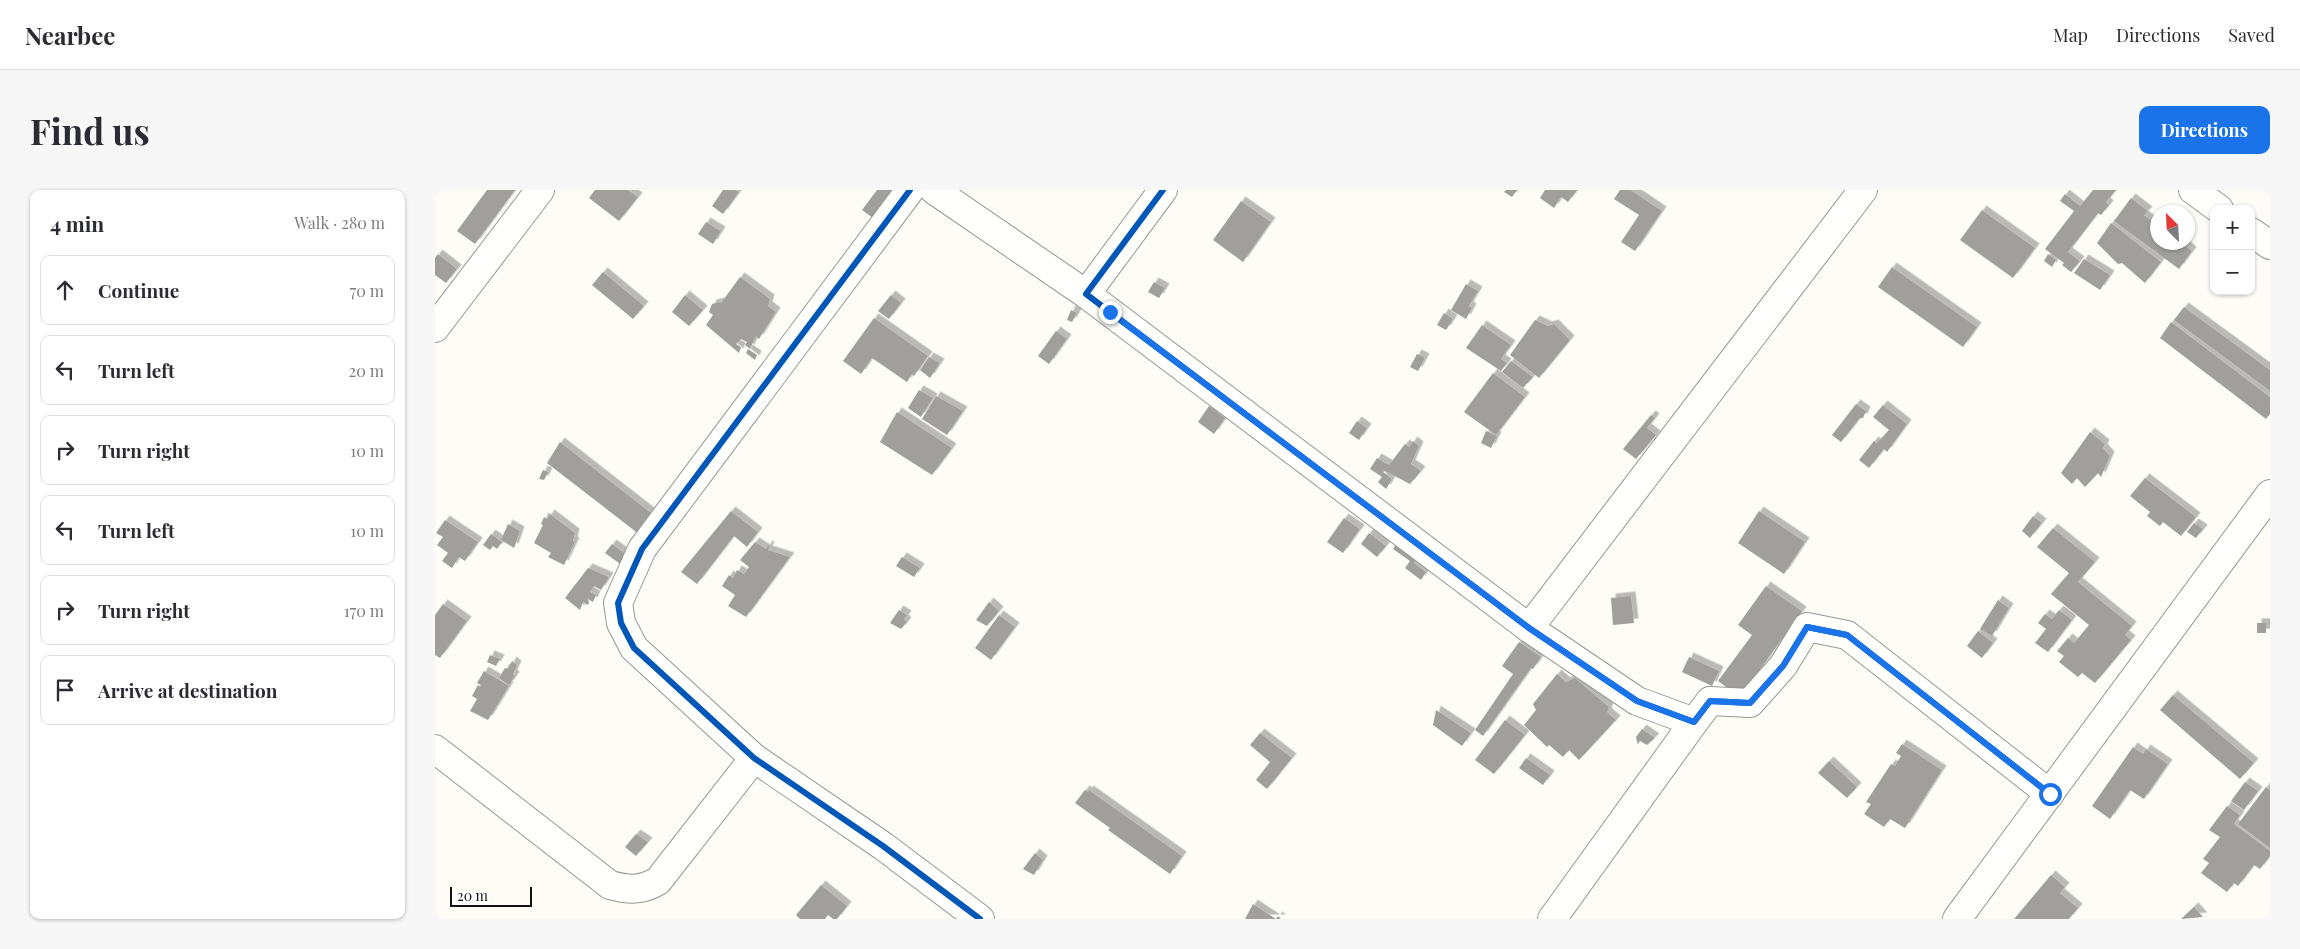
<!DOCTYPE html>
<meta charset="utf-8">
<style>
body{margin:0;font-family:"Playfair Display",serif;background:#f7f7f7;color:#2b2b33}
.controls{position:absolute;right:15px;top:15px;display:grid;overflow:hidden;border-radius:10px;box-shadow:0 1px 4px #0004}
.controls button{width:45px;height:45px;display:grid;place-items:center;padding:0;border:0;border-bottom:1px solid #e1e1e2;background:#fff;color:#2b2b33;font:25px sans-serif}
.compass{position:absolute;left:1715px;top:15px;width:45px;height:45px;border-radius:50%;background:#fff;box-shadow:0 1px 4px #0004;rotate:336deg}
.scale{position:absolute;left:15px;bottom:12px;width:82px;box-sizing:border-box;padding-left:5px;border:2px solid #111;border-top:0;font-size:14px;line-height:18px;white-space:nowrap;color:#111;-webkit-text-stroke:4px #fff;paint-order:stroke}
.stop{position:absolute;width:15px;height:15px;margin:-11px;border:4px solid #1a73e8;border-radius:50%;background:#fff}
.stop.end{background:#1a73e8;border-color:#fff;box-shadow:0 1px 5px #0008}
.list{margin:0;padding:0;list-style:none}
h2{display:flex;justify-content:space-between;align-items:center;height:65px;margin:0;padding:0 20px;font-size:21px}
h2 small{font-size:16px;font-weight:400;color:#7c7c81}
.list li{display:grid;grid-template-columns:32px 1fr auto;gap:15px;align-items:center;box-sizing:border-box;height:70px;margin:0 10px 10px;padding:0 10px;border:1px solid #e1e1e2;border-radius:10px}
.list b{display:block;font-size:19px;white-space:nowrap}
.list em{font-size:16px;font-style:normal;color:#7c7c81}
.icon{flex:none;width:28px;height:28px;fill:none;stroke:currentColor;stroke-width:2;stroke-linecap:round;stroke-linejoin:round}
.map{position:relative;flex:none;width:1835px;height:729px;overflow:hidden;border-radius:10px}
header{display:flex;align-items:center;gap:30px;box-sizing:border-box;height:70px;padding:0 25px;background:#fff;border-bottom:1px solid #e1e1e2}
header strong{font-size:24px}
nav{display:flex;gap:28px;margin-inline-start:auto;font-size:18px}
.intro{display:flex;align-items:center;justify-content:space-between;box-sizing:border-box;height:120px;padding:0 30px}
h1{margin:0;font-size:35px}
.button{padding:12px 22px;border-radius:10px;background:#1a73e8;color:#fff;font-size:18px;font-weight:700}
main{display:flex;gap:30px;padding:0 30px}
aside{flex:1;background:#fff;border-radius:10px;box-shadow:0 1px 4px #0004}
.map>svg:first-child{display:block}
.building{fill:#a19f9c;filter:url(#shadow)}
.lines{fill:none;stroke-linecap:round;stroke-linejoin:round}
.minor-casing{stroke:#979795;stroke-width:30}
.minor{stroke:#fffffe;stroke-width:28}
.cycleway-casing{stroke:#fff;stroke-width:9}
.cycleway{stroke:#0057b8;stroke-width:6}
.route{stroke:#1a73e8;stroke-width:6}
</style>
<header>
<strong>Nearbee</strong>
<nav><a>Map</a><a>Directions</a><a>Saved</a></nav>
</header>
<div class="intro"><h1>Find us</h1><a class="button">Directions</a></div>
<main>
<aside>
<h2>4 min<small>Walk · 280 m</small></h2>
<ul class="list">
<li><svg class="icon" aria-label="ahead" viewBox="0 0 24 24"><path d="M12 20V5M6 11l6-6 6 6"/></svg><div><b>Continue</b></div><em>70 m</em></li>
<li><svg class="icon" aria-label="left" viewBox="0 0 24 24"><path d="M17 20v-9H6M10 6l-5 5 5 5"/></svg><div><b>Turn left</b></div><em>20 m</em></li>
<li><svg class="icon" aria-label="right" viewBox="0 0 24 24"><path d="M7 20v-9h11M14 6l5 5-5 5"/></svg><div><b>Turn right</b></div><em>10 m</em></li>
<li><svg class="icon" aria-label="left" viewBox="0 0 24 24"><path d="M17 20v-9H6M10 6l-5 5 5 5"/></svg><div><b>Turn left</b></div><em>10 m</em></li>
<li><svg class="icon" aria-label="right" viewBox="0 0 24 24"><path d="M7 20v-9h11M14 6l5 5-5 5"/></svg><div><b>Turn right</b></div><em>170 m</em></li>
<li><svg class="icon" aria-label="arrive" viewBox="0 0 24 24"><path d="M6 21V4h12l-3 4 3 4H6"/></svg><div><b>Arrive at destination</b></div></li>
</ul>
</aside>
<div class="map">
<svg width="1835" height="729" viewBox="0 0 1835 729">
<defs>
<filter id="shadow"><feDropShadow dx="4.5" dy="-4.5" stdDeviation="0" flood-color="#0004"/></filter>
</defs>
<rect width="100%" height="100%" fill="#fdfcf7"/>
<!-- building -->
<g class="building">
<path d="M52 0H80L40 54 22 41Z"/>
<path d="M160 0H193L203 7 184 31 154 8Z"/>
<path d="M288 0H300L304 2 288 24 277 16Z"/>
<path d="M442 0H466L442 31 427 20Z"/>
<path d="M1071 0H1082L1077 7 1069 2Z"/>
<path d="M1110 0H1142L1133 12 1126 7 1119 18 1105 8Z"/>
<path d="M1185 0H1196L1227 21 1200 61 1186 52 1204 25 1179 9Z"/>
<path d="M1658 0H1681L1671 12 1674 15 1666 25 1663 23 1633 62 1645 71 1636 82 1627 75 1629 73 1610 59 1639 21 1625 11 1630 4 1645 16Z"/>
<path d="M1696 8 1713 21 1709 25 1722 35V52H1746L1757 61 1744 79 1679 31Z"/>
<path d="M806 11 836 32 808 72 778 50Z"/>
<path d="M1547 20 1600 58 1578 88 1525 50Z"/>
<path d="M271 32 286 41 278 54 263 44Z"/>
<path d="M1676 33 1726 72 1710 93 1687 73 1683 74 1662 53Z"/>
<path d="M3 64 22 79 11 93 0 85V68Z"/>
<path d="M1613 64 1621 70 1617 77 1609 71Z"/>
<path d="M1649 69 1675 85 1665 100 1639 83Z"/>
<path d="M1457 77 1542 137 1528 157 1443 97Z"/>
<path d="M168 82 209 116 198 129 157 95Z"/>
<path d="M305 87 335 109 333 116 341 122 324 149 321 146 315 159 310 155 312 152 306 149 301 154 306 157 304 163 271 135 278 125 274 122 277 114 285 112 286 113Z"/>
<path d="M719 92 730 98 724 108 713 102Z"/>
<path d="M1031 94 1043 101 1034 116 1037 118 1031 129 1016 120Z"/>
<path d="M250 105 268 120 254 136 237 122Z"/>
<path d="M456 105 466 113 454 129 443 121Z"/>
<path d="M1749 117 1835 180V201L1739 130Z"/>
<path d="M636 120 642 123 637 132 632 130Z"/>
<path d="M1009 123 1018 129 1011 140 1002 135Z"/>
<path d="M439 128 493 166 479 186 477 184 472 192 437 168 426 184 408 171Z"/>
<path d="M1100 130 1113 136 1119 134 1135 150 1104 188 1075 165Z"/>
<path d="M1736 132 1835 207V224L1831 229 1725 148Z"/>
<path d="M1047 135 1076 155 1066 169 1072 173 1066 181 1031 158Z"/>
<path d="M621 141 632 149 614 174 603 166Z"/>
<path d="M313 159 322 165 320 170 311 163Z"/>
<path d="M982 164 990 168 983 181 975 177Z"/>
<path d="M494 167 505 173 495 188 485 180Z"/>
<path d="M1076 171 1098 187 1088 198 1067 182Z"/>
<path d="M1058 183 1090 207 1061 245 1029 222Z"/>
<path d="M484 200 498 208 486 227 473 218Z"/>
<path d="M501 206 528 221 512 245 487 229Z"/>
<path d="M1421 214 1431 221 1428 228H1425L1406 252 1397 245Z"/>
<path d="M1448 215 1472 234 1452 262 1449 259 1434 278 1424 270 1439 251 1442 253 1454 240 1438 227Z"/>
<path d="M774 216 790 228 779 244 763 232Z"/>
<path d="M462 222 517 258 497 285 445 252Z"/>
<path d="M1216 225 1220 228 1212 238 1221 245 1201 269 1188 259Z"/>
<path d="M922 231 932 238 924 250 914 243Z"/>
<path d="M1051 241 1062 246 1056 258 1046 253Z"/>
<path d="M1655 242 1670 254 1668 258 1675 266 1666 287 1663 283 1650 297 1642 288 1637 294 1626 283Z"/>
<path d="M978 251 984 256 976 274 986 281 975 294 950 281 948 282 957 289 951 299 943 292 947 287 935 279 942 268 954 275 970 254 974 257Z"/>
<path d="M125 252 220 326 209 348 112 273Z"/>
<path d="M108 280 113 282 109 290 104 289Z"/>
<path d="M1710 288 1761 327 1746 346 1728 332 1725 336 1712 326 1715 322 1695 306Z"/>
<path d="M296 321 323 342 312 357 299 346 262 394 246 382Z"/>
<path d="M1324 321 1370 352 1349 384 1303 353Z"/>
<path d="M115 324 140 343 138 351 140 352 129 375 113 367 116 363 99 353 108 335 106 334 109 327 112 329Z"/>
<path d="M1598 326 1607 333 1595 348 1587 341Z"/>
<path d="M909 328 925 339 908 363 892 352Z"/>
<path d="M10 330 43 352 30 371 24 367 17 378 7 371 13 363 2 355 8 347 1 343Z"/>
<path d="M1759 333 1768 339 1761 348 1752 342Z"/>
<path d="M73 334 85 341 79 358 66 350Z"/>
<path d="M1618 338 1660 372 1643 392 1697 436 1690 445 1696 450 1660 493 1647 483 1643 487 1624 472 1629 466 1622 461 1633 448 1639 453 1654 435 1616 404 1634 383 1602 357Z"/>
<path d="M934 343 951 356 942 367 926 354Z"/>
<path d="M56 344 67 352 62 359 58 356 55 360 48 355Z"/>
<path d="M964 350 985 365 979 373 991 382 986 390 970 378 975 371 958 359Z"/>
<path d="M320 352 331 359 333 355 335 356 333 360 355 367 311 427 293 416 300 405 287 396 294 385 298 388 302 380 309 384 314 377 305 370Z"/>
<path d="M177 354 195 367 188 376 170 363Z"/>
<path d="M467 367 485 378 479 387 461 376Z"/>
<path d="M153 378 174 387 166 400 159 396 155 402 161 405 158 412 153 409 154 413 153 415 148 412 145 420 130 408Z"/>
<path d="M1331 396 1367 421 1305 507 1283 491 1317 445 1303 435Z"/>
<path d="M1196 406 1199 433 1178 435 1176 408Z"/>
<path d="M1563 410 1574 418 1557 446 1545 439Z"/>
<path d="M554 412 564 421 552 436 541 430Z"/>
<path d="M8 414 32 431 5 468 0 465V425Z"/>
<path d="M464 420 472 425 469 429 472 432 466 439 455 433Z"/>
<path d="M1624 420 1637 430 1613 462 1600 453 1611 439 1603 433 1610 424 1617 429Z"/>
<path d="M564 425 580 437 556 470 540 458Z"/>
<rect x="1822" y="433" width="9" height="10"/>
<path d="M1543 441 1558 453 1547 468 1532 456Z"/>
<path d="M1084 452 1106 467 1098 479 1096 478 1048 546 1040 540 1078 484 1067 476Z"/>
<path d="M55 465 65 469 61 476 52 472Z"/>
<path d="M1254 467 1284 481 1277 496 1247 482Z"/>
<path d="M77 471 82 475 78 484 80 486 74 495 64 488 70 478 73 479Z"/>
<path d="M49 481 74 496 53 530 35 521 42 509 37 506 43 495 45 497 46 495 42 493Z"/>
<path d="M1122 484 1131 492 1140 488 1174 517 1172 522 1181 530 1144 570 1134 560 1128 567 1114 555 1112 557 1089 535 1101 520 1098 514Z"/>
<path d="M1738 505 1819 573 1805 589 1725 520Z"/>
<path d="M1001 520 1036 543 1027 556 998 535Z"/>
<path d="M1070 530 1090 545 1059 584 1040 570Z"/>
<path d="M1207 539 1220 548 1212 555 1205 551 1203 554 1202 552 1201 547Z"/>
<path d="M825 543 857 568 832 599 821 590 835 572 815 555Z"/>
<path d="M1467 554 1507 580 1470 638 1455 629 1449 637 1429 624 1436 614 1431 612 1456 574 1460 576 1466 566 1461 563Z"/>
<path d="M1698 557 1708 564 1711 559 1733 574 1709 609 1695 600 1675 629 1657 616Z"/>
<path d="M1091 568 1115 585 1108 595 1084 578Z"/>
<path d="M1394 571 1422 597 1412 608 1383 583Z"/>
<path d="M1810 592 1823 601 1809 620 1796 611Z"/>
<path d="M1831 597 1835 600V658L1803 634Z"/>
<path d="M650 600 653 602 654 600 747 666 735 684 673 640 675 638 640 613Z"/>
<path d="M1792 616 1805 625 1799 634 1835 661V666L1825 679 1819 675 1803 696 1799 693 1792 702 1766 683 1774 673 1768 669 1785 647 1774 640Z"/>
<path d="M201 644 213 652 201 666 190 657Z"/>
<path d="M600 663 608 670 599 685 588 679Z"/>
<path d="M1616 685 1630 697 1625 703 1643 718 1634 729H1579Z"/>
<path d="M386 695 412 716 402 729H398L393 725 390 729H365L361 725Z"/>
<path d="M818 714 841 729 843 726 846 729H810Z"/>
<path d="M1759 717 1768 727 1746 729Z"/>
</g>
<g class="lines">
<defs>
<g id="minor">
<path d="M475 0 207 359 183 413 186 433 199 458 319 568 448 656 545 729"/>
<path d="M499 0 651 104"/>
<path d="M728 0 651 104 1094 438 1202 511 1259 532 1275 511 1315 513 1348 476 1372 437 1412 445 1615 604"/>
<path d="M1758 0 1784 19"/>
<path d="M1816 42 1835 55"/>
<path d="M0 138 105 0"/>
<path d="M1094 438 1428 0"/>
<path d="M0 559 175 695C193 700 206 701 223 691L319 568"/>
<path d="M1117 729 1259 532"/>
<path d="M1522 729 1835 304"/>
</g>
</defs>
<!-- minor casing -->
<use href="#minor" class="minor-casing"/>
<!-- minor -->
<use href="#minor" class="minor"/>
<defs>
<g id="cycleway">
<path d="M475 0 207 359 183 413 186 433 199 458 319 568 448 656 545 729"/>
<path d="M728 0 651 104 1094 438 1202 511 1259 532 1275 511 1315 513 1348 476 1372 437 1412 445 1615 604"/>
</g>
</defs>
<!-- cycleway casing -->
<use href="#cycleway" class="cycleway-casing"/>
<!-- cycleway -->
<use href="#cycleway" class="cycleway"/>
</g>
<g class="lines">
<!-- route -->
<path class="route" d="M675 122 1094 438 1202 511 1259 532 1275 511 1315 513 1348 476 1372 437 1412 445 1615 604"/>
</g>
</svg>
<div class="controls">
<button>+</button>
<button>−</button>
</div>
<svg class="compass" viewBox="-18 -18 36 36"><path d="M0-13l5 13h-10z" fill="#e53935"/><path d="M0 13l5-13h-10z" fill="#7c7c81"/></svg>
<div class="scale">20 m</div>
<div class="stop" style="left:1615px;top:604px"></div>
<div class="stop end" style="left:675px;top:122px"></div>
</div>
</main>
